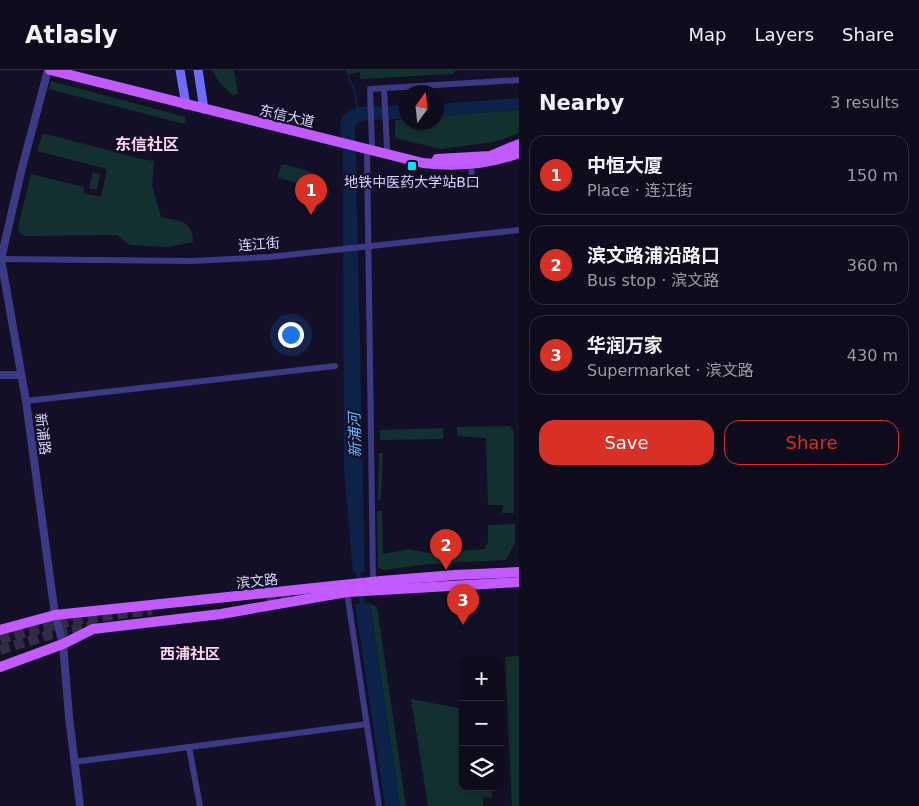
<!DOCTYPE html>
<meta charset="utf-8">
<style>
body{margin:0;font-family:"DejaVu Sans","Noto Sans SC",sans-serif;background:#1c1929;color:#f1f3f6}
.controls{position:absolute;right:15px;bottom:15px;display:grid;overflow:hidden;border-radius:10px;box-shadow:0 2px 12px #0003}
.controls button{width:45px;height:45px;display:grid;place-items:center;padding:0;border:0;border-bottom:1px solid #2e2b3b;background:#0e0b1c;color:#f1f3f6;font:25px sans-serif}
.compass{position:absolute;left:399px;top:15px;width:45px;height:45px;border-radius:50%;background:#0e0b1c;box-shadow:0 2px 12px #0003;rotate:15deg}
.you{position:absolute;left:290px;top:264px;width:18px;height:18px;margin:-12px;border:4px solid #fff;border-radius:50%;background:#1a73e8;box-shadow:0 0 0 8px #1a73e833}
.badge{display:grid;place-items:center;width:32px;height:32px;border-radius:50%;background:#d93025;color:#fff;font-size:16px;font-weight:700}
.pin{position:absolute;translate:-50% -41px;filter:drop-shadow(0 1px 2px #0008)}
.pin::after{content:'';position:absolute;top:26px;width:18px;height:15px;background:inherit;clip-path:polygon(0 0,100% 0,50% 100%)}
.list{margin:0;padding:0;list-style:none}
h2{display:flex;justify-content:space-between;align-items:center;height:65px;margin:0;padding:0 20px;font-size:21px}
h2 small{font-size:16px;font-weight:400;color:#9b9ba3}
.list li{display:grid;grid-template-columns:32px 1fr auto;gap:15px;align-items:center;box-sizing:border-box;height:80px;margin:0 10px 10px;padding:0 10px;border:1px solid #2e2b3b;border-radius:15px}
.list b{display:block;font-size:19px;white-space:nowrap}
.list p{margin:0;font-size:16px;white-space:nowrap;color:#9b9ba3}
.list em{font-size:16px;font-style:normal;color:#9b9ba3}
.actions{display:flex;gap:10px;padding:15px 20px}
.actions a{flex:1;padding:11px 0;border:1px solid #d93025;border-radius:15px;text-align:center;font-size:18px;color:#d93025}
.actions .main{background:#d93025;color:#fff}
.icon{flex:none;width:28px;height:28px;fill:none;stroke:currentColor;stroke-width:2;stroke-linecap:round;stroke-linejoin:round}
.map{position:relative;flex:none;width:519px;height:736px;overflow:hidden}
header{display:flex;align-items:center;gap:30px;box-sizing:border-box;height:70px;padding:0 25px;background:#0e0b1c;border-bottom:1px solid #2e2b3b}
header strong{font-size:24px}
nav{display:flex;gap:28px;margin-inline-start:auto;font-size:18px}
main{display:flex}
aside{flex:1;background:#0e0b1c}
.map>svg:first-child{display:block}
.green{fill:#12302f}
.water{fill:#0c2248}
.lines{fill:none;stroke-linecap:round;stroke-linejoin:round}
.stream{stroke:#0c2248;stroke-width:2}
.canal{stroke:#0c2248;stroke-width:5.5}
.trunk-tunnel{stroke:#312d47;stroke-width:10;stroke-dasharray:10 5;stroke-linecap:butt}
.minor{stroke:#3d3a85;stroke-width:6}
.tertiary{stroke:#3d3a85;stroke-width:8}
.secondary{stroke:#6f6bff;stroke-width:9}
.primary{stroke:#c25bff;stroke-width:10}
.poi-dot{fill:#00e5ff;stroke:#130f26;stroke-width:2}
.labels{text-anchor:middle;dominant-baseline:central;stroke-width:4.5;stroke-linejoin:round;paint-order:stroke}
.street-label{font-size:14px;fill:#d9d4ff;stroke:#130f26}
.poi-label{font-size:14px;fill:#d9d4ff;stroke:#130f26}
.water-label{font-size:15px;font-style:italic;fill:#62b6ff;stroke:#130f26}
.neighbourhood-label{font-size:15px;font-weight:bold;fill:#ffd6f0;stroke:#130f26}
.quarter-label{font-size:16px;font-weight:bold;fill:#ffd6f0;stroke:#130f26}
</style>
<header>
<strong>Atlasly</strong>
<nav><a>Map</a><a>Layers</a><a>Share</a></nav>
</header>
<main>
<div class="map">
<svg width="519" height="736" viewBox="0 0 519 736">
<rect width="100%" height="100%" fill="#130f26"/>
<!-- green -->
<g class="green">
<path d="M212 0H234L238 23 234 26 220 13Z"/>
<path d="M346 0H456L453 4 360 9V2L346 5Z"/>
<path d="M51 11 186 47 184 54 49 19Z"/>
<path d="M519 40V63L494 72 441 79 395 68V50L406 49 407 52H437V46Z"/>
<path d="M43 63 141 89 154 91 152 115 161 147C178 151 193 150 193 172L169 177 130 175 117 165 25 166 19 162 18 157 31 104 84 117 83 123 101 127 107 99 37 81Z"/>
<path d="M284 94 311 102 315 105 314 118 280 108 278 106 281 95Z"/>
<path d="M93 102 100 104 97 120 89 118Z"/>
<path d="M510 356 514 362V443H502L503 435H488L486 368 457 366V357Z"/>
<path d="M443 358V369L380 370V360Z"/>
<path d="M379 383H383L381 430H378Z"/>
<path d="M377 441H382L383 484 409 479 429 483 484 479 488 473V455L515 454V472L506 490 430 494 383 500 378 497Z"/>
<path d="M370 533 377 537 406 736H400Z"/>
<path d="M519 586V736H512L505 587Z"/>
<path d="M411 629 463 639V717H491L492 728 483 727V736H428Z"/>
</g>
<!-- water -->
<g class="water">
<path d="M519 28V40L437 46V34Z"/>
<path d="M406 35V49L366 50 357 53 355 56 365 502H353L344 400 343 87 340 53 342 47 350 41 359 37Z"/>
<path d="M370 533 400 736H385L355 534Z"/>
</g>
<g class="lines">
<!-- stream -->
<path class="stream" d="M346 0 355 22 357 38"/>
<!-- canal -->
<path class="canal" d="M358 496 363 541"/>
<!-- trunk-tunnel -->
<g class="trunk-tunnel">
<path d="M415 514 448 510"/>
<path d="M266 528 319 523"/>
<path d="M0 569 70 551 152 540"/>
<path d="M0 580 52 564 98 555"/>
</g>
<!-- minor -->
<g class="minor">
<path d="M384 18 387 78"/>
<path d="M372 75 370 19 519 10"/>
<path d="M367 80 373 512"/>
<path d="M471 95 472 109"/>
<path d="M0 189 192 191 269 187 519 160"/>
<path d="M26 331 335 296"/>
<path d="M347 522 379 736"/>
<path d="M189 677 200 736"/>
<path d="M74 692 367 654"/>
</g>
<!-- tertiary -->
<g class="tertiary">
<path d="M48 0 22 98 1 189 26 331 55 545 63 574 69 647 80 736"/>
<path d="M0 305H21"/>
</g>
<!-- secondary -->
<g class="secondary">
<path d="M180 0 186 35"/>
<path d="M198 0 204 39"/>
</g>
<!-- primary -->
<g class="primary">
<path d="M50 0 423 93C457 97 487 95 519 83"/>
<path d="M437 89 490 86 519 74"/>
<path d="M0 560 55 545 381 511 455 505 519 502"/>
<path d="M0 597 63 574 93 559 221 544 347 522 519 512"/>
</g>
</g>
<!-- markers -->
<rect class="poi-dot" x="407" y="91" width="10" height="10" rx="2.5"/>
<g class="labels">
<!-- street labels -->
<g class="street-label">
<text transform="translate(287 46) rotate(13)">东信大道</text>
<text transform="translate(259 174) rotate(-4)">连江街</text>
<text transform="translate(43 364) rotate(83)">新浦路</text>
<text transform="translate(257 511) rotate(-6)">滨文路</text>
</g>
<!-- poi labels -->
<g class="poi-label">
<text x="412" y="112">地铁中医药大学站B口</text>
</g>
<!-- water labels -->
<g class="water-label">
<text transform="translate(355 365) rotate(-91)">新浦河</text>
</g>
<!-- neighbourhood labels -->
<g class="neighbourhood-label">
<text x="190" y="584">西浦社区</text>
</g>
<!-- quarter labels -->
<g class="quarter-label">
<text x="147" y="74">东信社区</text>
</g>
</g>
</svg>
<div class="controls">
<button>+</button>
<button>−</button>
<button><svg class="icon" aria-label="layers" viewBox="0 0 24 24"><path d="M12 4l9 5-9 5-9-5zM3 14l9 5 9-5"/></svg></button>
</div>
<svg class="compass" viewBox="-18 -18 36 36"><path d="M0-13l5 13h-10z" fill="#e53935"/><path d="M0 13l5-13h-10z" fill="#9b9ba3"/></svg>
<div class="you"></div>
<div class="pin badge" style="left:311px;top:145px">1</div>
<div class="pin badge" style="left:446px;top:500px">2</div>
<div class="pin badge" style="left:463px;top:555px">3</div>
</div>
<aside>
<h2>Nearby<small>3 results</small></h2>
<ul class="list">
<li><span class="badge">1</span><div><b>中恒大厦</b><p>Place · 连江街</p></div><em>150 m</em></li>
<li><span class="badge">2</span><div><b>滨文路浦沿路口</b><p>Bus stop · 滨文路</p></div><em>360 m</em></li>
<li><span class="badge">3</span><div><b>华润万家</b><p>Supermarket · 滨文路</p></div><em>430 m</em></li>
</ul>
<div class="actions"><a class="main">Save</a><a>Share</a></div>
</aside>
</main>
